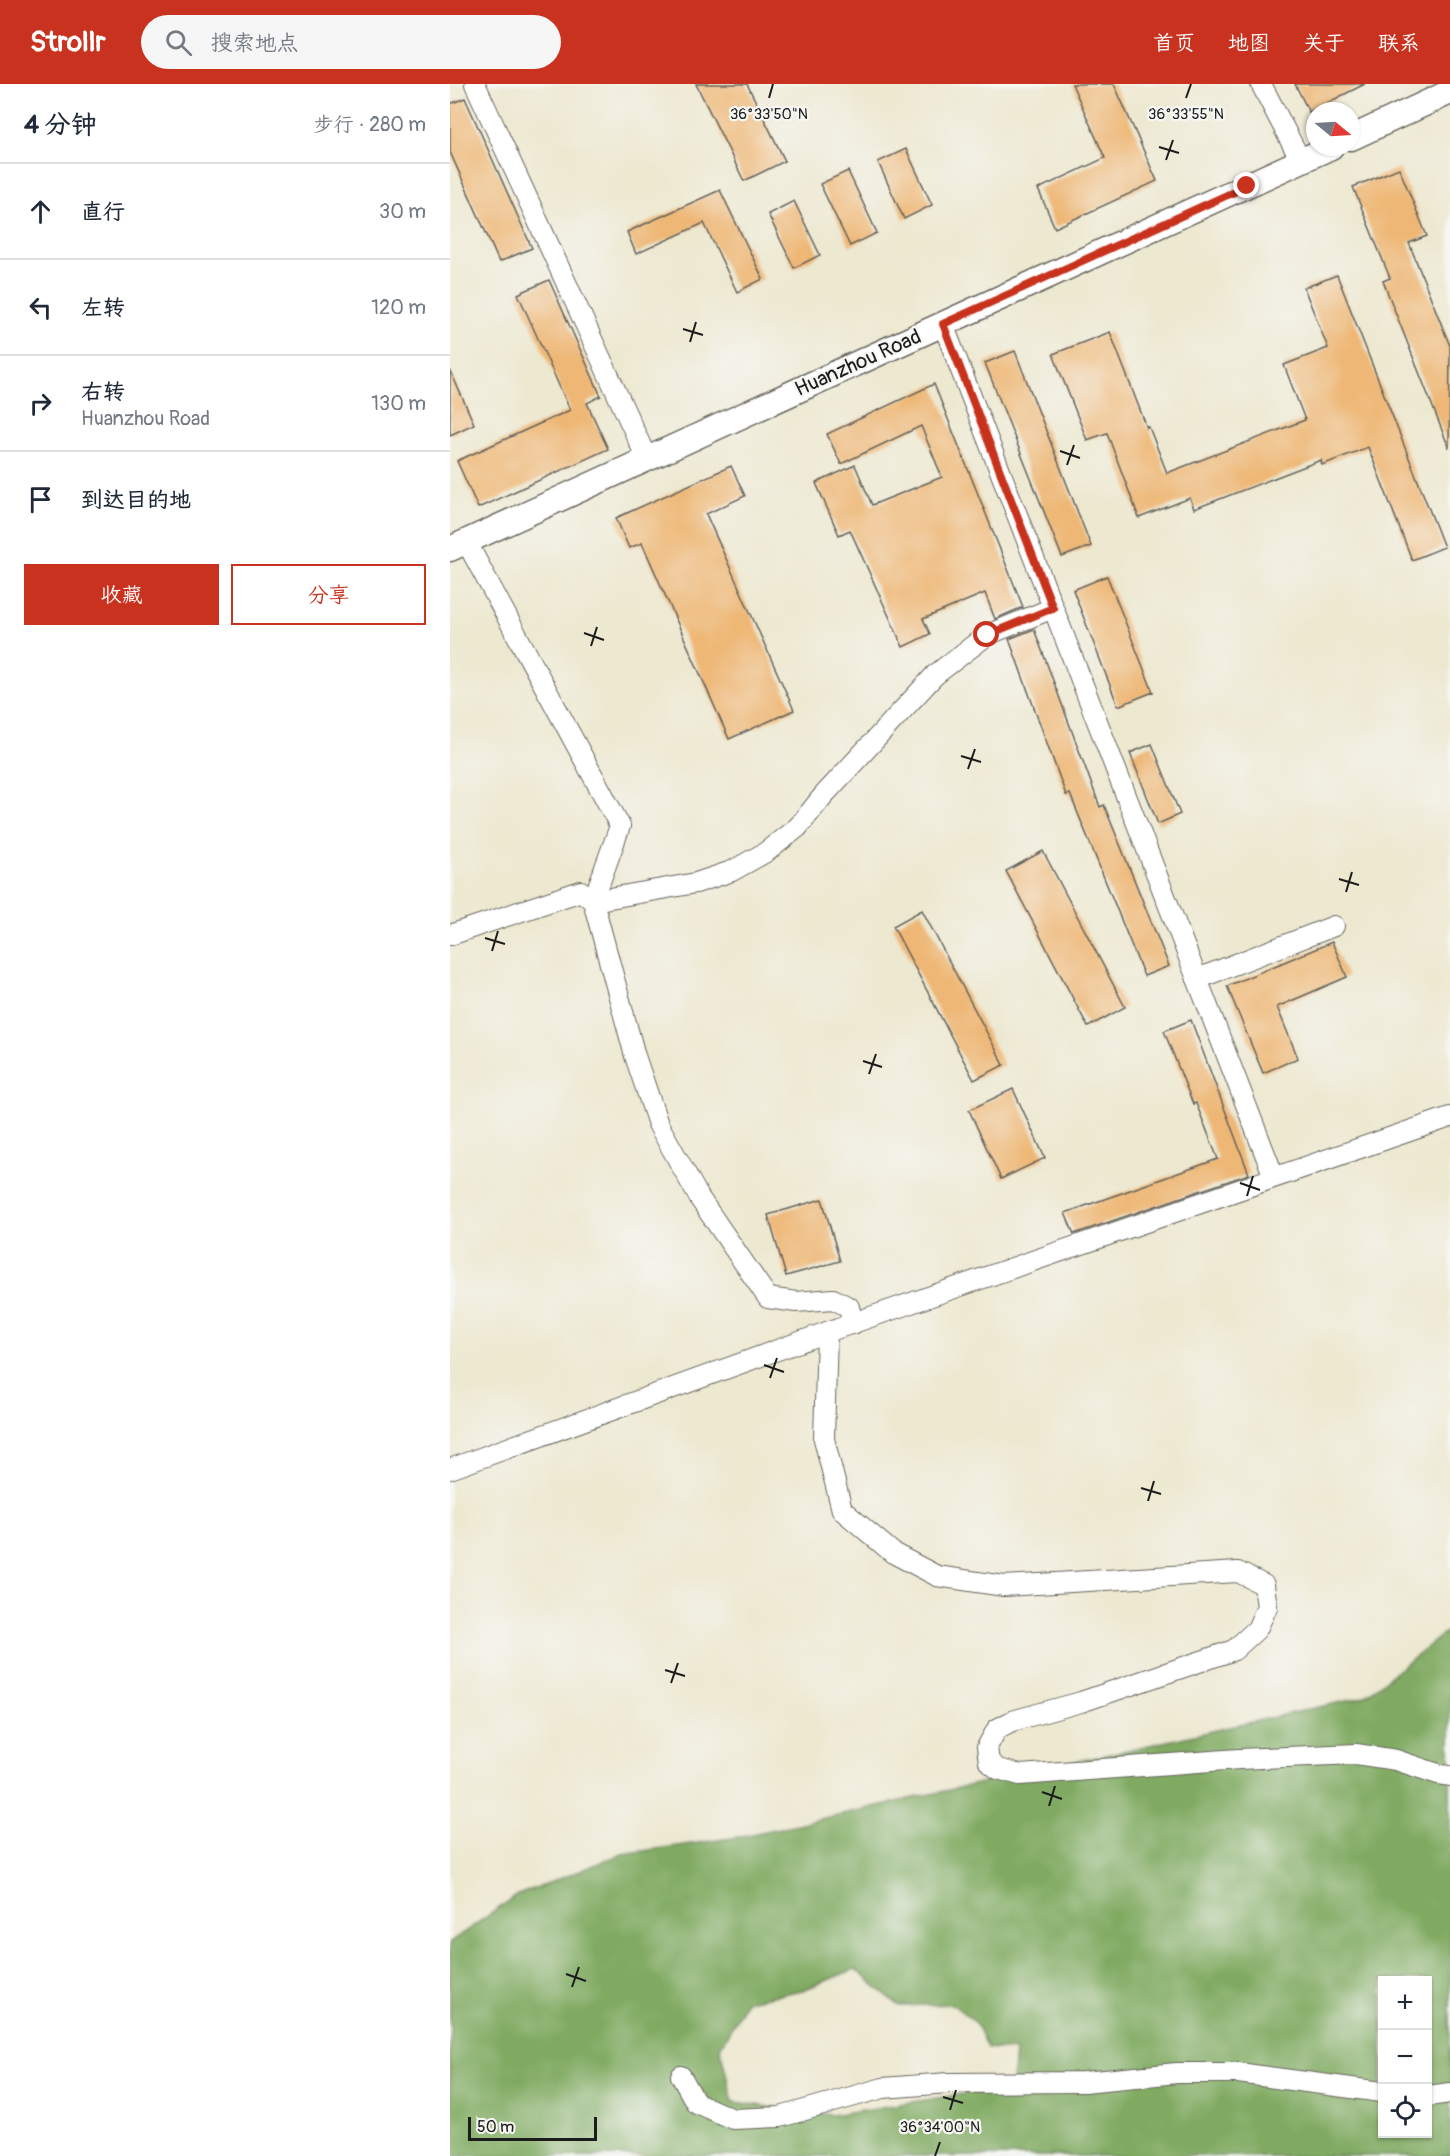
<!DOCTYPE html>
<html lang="zh">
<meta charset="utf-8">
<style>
body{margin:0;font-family:Pangolin,"LXGW WenKai TC",sans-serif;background:#f6f6f7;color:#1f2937}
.controls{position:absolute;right:18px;bottom:18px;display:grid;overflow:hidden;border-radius:0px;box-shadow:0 2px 4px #0004}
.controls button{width:54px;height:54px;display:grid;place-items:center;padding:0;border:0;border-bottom:2px solid #e0e1e3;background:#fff;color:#1f2937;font:30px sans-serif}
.compass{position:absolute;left:856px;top:18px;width:54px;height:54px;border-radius:50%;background:#fff;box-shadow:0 2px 4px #0004;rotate:108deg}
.scale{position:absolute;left:18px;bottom:15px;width:129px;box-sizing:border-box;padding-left:6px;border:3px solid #1c1c1c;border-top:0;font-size:16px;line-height:21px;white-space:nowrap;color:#1c1c1c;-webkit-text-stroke:4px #f6f6f2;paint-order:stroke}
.stop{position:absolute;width:18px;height:18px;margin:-14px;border:4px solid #c8321e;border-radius:50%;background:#fff}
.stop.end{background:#c8321e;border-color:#fff;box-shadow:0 2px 6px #0008}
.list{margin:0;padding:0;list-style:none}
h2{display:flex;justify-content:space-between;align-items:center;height:78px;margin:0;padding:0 24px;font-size:26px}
h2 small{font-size:20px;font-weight:400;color:#747a83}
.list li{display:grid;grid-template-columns:39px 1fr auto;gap:18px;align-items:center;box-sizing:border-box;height:96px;padding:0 24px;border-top:2px solid #e0e1e3}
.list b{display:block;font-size:22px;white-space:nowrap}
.list p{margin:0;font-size:20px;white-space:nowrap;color:#747a83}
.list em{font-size:20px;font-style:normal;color:#747a83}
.actions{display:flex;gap:12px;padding:18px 24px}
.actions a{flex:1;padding:14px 0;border:2px solid #c8321e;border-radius:0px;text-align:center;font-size:21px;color:#c8321e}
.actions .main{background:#c8321e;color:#fff}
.icon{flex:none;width:33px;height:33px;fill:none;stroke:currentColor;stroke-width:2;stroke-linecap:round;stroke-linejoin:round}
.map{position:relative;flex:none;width:1000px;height:2072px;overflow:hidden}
header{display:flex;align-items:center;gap:36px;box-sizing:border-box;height:84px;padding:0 30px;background:#c8321e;color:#fff}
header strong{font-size:28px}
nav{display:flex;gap:33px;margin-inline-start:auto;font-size:21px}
.search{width:420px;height:54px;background:#f6f6f7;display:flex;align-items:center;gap:15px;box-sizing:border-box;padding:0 21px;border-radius:33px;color:#747a83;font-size:22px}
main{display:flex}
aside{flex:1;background:#fff}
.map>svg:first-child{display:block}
.forest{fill:#80aa62;stroke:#4e633f;stroke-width:1.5;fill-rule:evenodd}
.building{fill:#eeb776}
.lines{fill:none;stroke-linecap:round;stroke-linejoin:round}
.minor-casing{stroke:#65635b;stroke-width:22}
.major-casing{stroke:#65635b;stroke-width:27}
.minor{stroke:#fff;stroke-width:20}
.major{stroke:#fff;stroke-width:24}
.route{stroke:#c8321e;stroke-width:8}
.ticks{fill:none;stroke:#1c1c1c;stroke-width:2}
.labels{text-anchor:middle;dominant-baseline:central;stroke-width:4.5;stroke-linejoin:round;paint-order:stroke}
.street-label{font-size:21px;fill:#1c1c1c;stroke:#f6f6f2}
.ticks-label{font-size:15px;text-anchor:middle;fill:#1c1c1c;stroke:#f6f6f2;stroke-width:4.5;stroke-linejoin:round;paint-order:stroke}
</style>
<header>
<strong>Strollr</strong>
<div class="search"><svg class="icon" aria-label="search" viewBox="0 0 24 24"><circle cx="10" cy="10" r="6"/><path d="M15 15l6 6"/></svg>搜索地点</div>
<nav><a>首页</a><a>地图</a><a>关于</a><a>联系</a></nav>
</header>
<main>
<aside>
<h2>4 分钟<small>步行 · 280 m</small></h2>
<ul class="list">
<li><svg class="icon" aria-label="ahead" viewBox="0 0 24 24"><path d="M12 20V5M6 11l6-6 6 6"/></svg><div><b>直行</b></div><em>30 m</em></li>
<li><svg class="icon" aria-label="left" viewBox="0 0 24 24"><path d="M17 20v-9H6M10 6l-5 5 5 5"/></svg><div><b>左转</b></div><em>120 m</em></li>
<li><svg class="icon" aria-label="right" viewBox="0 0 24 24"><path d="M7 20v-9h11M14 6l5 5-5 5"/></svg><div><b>右转</b><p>Huanzhou Road</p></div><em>130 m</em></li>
<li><svg class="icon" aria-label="arrive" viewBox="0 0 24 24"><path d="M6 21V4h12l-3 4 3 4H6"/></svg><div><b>到达目的地</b></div></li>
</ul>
<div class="actions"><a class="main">收藏</a><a>分享</a></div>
</aside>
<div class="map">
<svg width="1000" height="2072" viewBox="0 0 1000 2072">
<rect width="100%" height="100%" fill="#f6f6f2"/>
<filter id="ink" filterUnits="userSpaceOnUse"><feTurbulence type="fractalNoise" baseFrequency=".0167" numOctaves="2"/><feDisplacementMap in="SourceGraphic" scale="12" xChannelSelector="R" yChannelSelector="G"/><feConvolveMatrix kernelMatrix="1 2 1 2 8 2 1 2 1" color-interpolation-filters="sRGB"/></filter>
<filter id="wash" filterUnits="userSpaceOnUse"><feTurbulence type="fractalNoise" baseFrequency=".008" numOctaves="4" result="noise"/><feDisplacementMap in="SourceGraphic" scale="24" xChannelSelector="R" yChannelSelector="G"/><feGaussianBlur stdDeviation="1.35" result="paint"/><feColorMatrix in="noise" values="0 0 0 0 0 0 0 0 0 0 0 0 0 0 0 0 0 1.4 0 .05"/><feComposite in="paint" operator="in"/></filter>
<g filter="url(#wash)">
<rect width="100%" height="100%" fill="#ede8d0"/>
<!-- forest -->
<path class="forest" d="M1000 1545V2072H0V1858L68 1811 172 1770 289 1753 914 1613ZM405 1885 449 1922 502 1920 525 1938 537 1964 565 1967 562 2002 382 2031 283 2018 270 1964 296 1917 353 1906ZM932 1896H978V2050H932Z"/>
<g id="blocks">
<!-- building -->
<g class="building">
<path d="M246 0H297L335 77 294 97Z"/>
<path d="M622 0H664L707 97 605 144 588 105 655 74Z"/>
<path d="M845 0H915L859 28Z"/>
<path d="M15 14 82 164 49 178 0 68V20Z"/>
<path d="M456 65 482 121 454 135 428 78Z"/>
<path d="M949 84 977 152 959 159 1000 262 999 364 933 197 940 194 903 103Z"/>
<path d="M398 87 427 149 400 162 370 100Z"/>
<path d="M270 106 313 195 287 208 254 139 186 170 177 148Z"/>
<path d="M344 117 370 171 344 184 318 130Z"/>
<path d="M887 191 994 463 962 476 918 363 872 381 871 376 744 425 740 414 689 434 657 349 637 356 603 270 660 248 697 344 699 343 717 389 855 336 834 281 878 264 854 204Z"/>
<path d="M99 196 151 312 137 319 158 365 28 424 7 377 120 326 68 210Z"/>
<path d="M565 267 641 462 612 473 535 279Z"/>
<path d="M0 286 24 340 0 351Z"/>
<path d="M484 300 573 523 545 535 535 509 473 535 480 550 453 563 400 446 389 451 366 399 405 381 422 421 492 393 471 342 391 380 377 350Z"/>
<path d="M281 382 295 412 256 430 344 626 279 655 192 459 179 464 166 434Z"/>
<path d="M657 492 703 608 668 622 623 506Z"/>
<path d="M584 545 650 723 654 721 719 882 694 892 620 710 616 711 559 555Z"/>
<path d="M702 660 730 730 708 740 680 669Z"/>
<path d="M593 767 675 923 638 943 556 787Z"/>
<path d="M472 826 554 981 524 996 443 842Z"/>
<path d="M882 858 897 893 827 923 848 974 813 989 777 902Z"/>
<path d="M741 936 799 1090 624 1150 615 1129 768 1075 746 1019 743 1020 714 947Z"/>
<path d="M563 1005 595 1074 551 1095 519 1026Z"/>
<path d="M372 1115 390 1177 336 1192 318 1131Z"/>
</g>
</g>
</g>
<g filter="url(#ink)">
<use href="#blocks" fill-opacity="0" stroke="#65635b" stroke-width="1.5"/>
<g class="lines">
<defs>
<g id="minor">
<path d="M25 0 197 375"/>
<path d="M811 0 851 77"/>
<path d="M493 240 824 1093"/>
<path d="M16 457 170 742 143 817"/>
<path d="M143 817 246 799 282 787 316 768 348 743 373 712 485 591 537 551 603 524"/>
<path d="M0 851 131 807 143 817 185 972 208 1040 250 1115 318 1214 346 1218 383 1215 399 1223 403 1240"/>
<path d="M747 895 884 842"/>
<path d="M377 1248 374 1355 392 1426 443 1469 487 1492 554 1502 788 1488 814 1501 817 1523 807 1545 784 1566 631 1618 562 1637 547 1645 537 1663 539 1678 548 1685 570 1691 789 1675 906 1670 946 1676 988 1690 1000 1692"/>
<path d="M0 1385 377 1248 1000 1033"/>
<path d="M231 1992 246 2019 283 2035 330 2033 433 2004 498 1999 634 1998 727 1989H788L932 2008"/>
<path d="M978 2012 1000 2009"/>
</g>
<g id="major">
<path d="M901 54 1000 8"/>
<path d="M0 465 881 63"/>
</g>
</defs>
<!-- minor casing -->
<use href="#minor" class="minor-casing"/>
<!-- major casing -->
<use href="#major" class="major-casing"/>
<!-- minor -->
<use href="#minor" class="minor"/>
<!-- major -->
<use href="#major" class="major"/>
</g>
</g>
<g class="lines" filter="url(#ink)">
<!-- route -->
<path class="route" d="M537 551 603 524 493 240 797 102"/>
</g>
<!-- ticks -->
<path class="ticks" d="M319 14 323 0M736 14 741 0M709 63 729 69M716 76 723 56M233 245 253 251M240 258 246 238M610 367 630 374M617 381 624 361M134 549 154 556M141 562 147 543M511 672 531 678M518 685 525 665M889 795 909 801M896 808 902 788M35 854 55 860M42 867 48 847M413 977 432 983M419 990 426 970M790 1099 810 1106M797 1112 803 1092M314 1281 334 1288M320 1294 327 1274M691 1404 711 1410M698 1417 704 1397M215 1586 235 1592M221 1599 228 1579M592 1708 612 1715M599 1722 605 1702M116 1890 136 1897M122 1903 129 1883M493 2013 513 2019M500 2026 506 2006M485 2072 490 2058"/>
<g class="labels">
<!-- street labels -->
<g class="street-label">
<text transform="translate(408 279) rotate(-24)">Huanzhou Road</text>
</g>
</g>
<g class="ticks-label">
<text x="319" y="35">36°33'50"N</text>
<text x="736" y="35">36°33'55"N</text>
<text x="490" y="2048">36°34'00"N</text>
</g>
</svg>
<div class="controls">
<button>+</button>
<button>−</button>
<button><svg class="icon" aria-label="locate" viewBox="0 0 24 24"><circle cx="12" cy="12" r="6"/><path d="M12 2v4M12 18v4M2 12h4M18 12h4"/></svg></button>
</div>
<svg class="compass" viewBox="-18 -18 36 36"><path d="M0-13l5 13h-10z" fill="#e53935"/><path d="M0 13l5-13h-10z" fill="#747a83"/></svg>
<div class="scale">50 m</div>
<div class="stop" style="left:537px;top:551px"></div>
<div class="stop end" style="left:797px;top:102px"></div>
</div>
</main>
